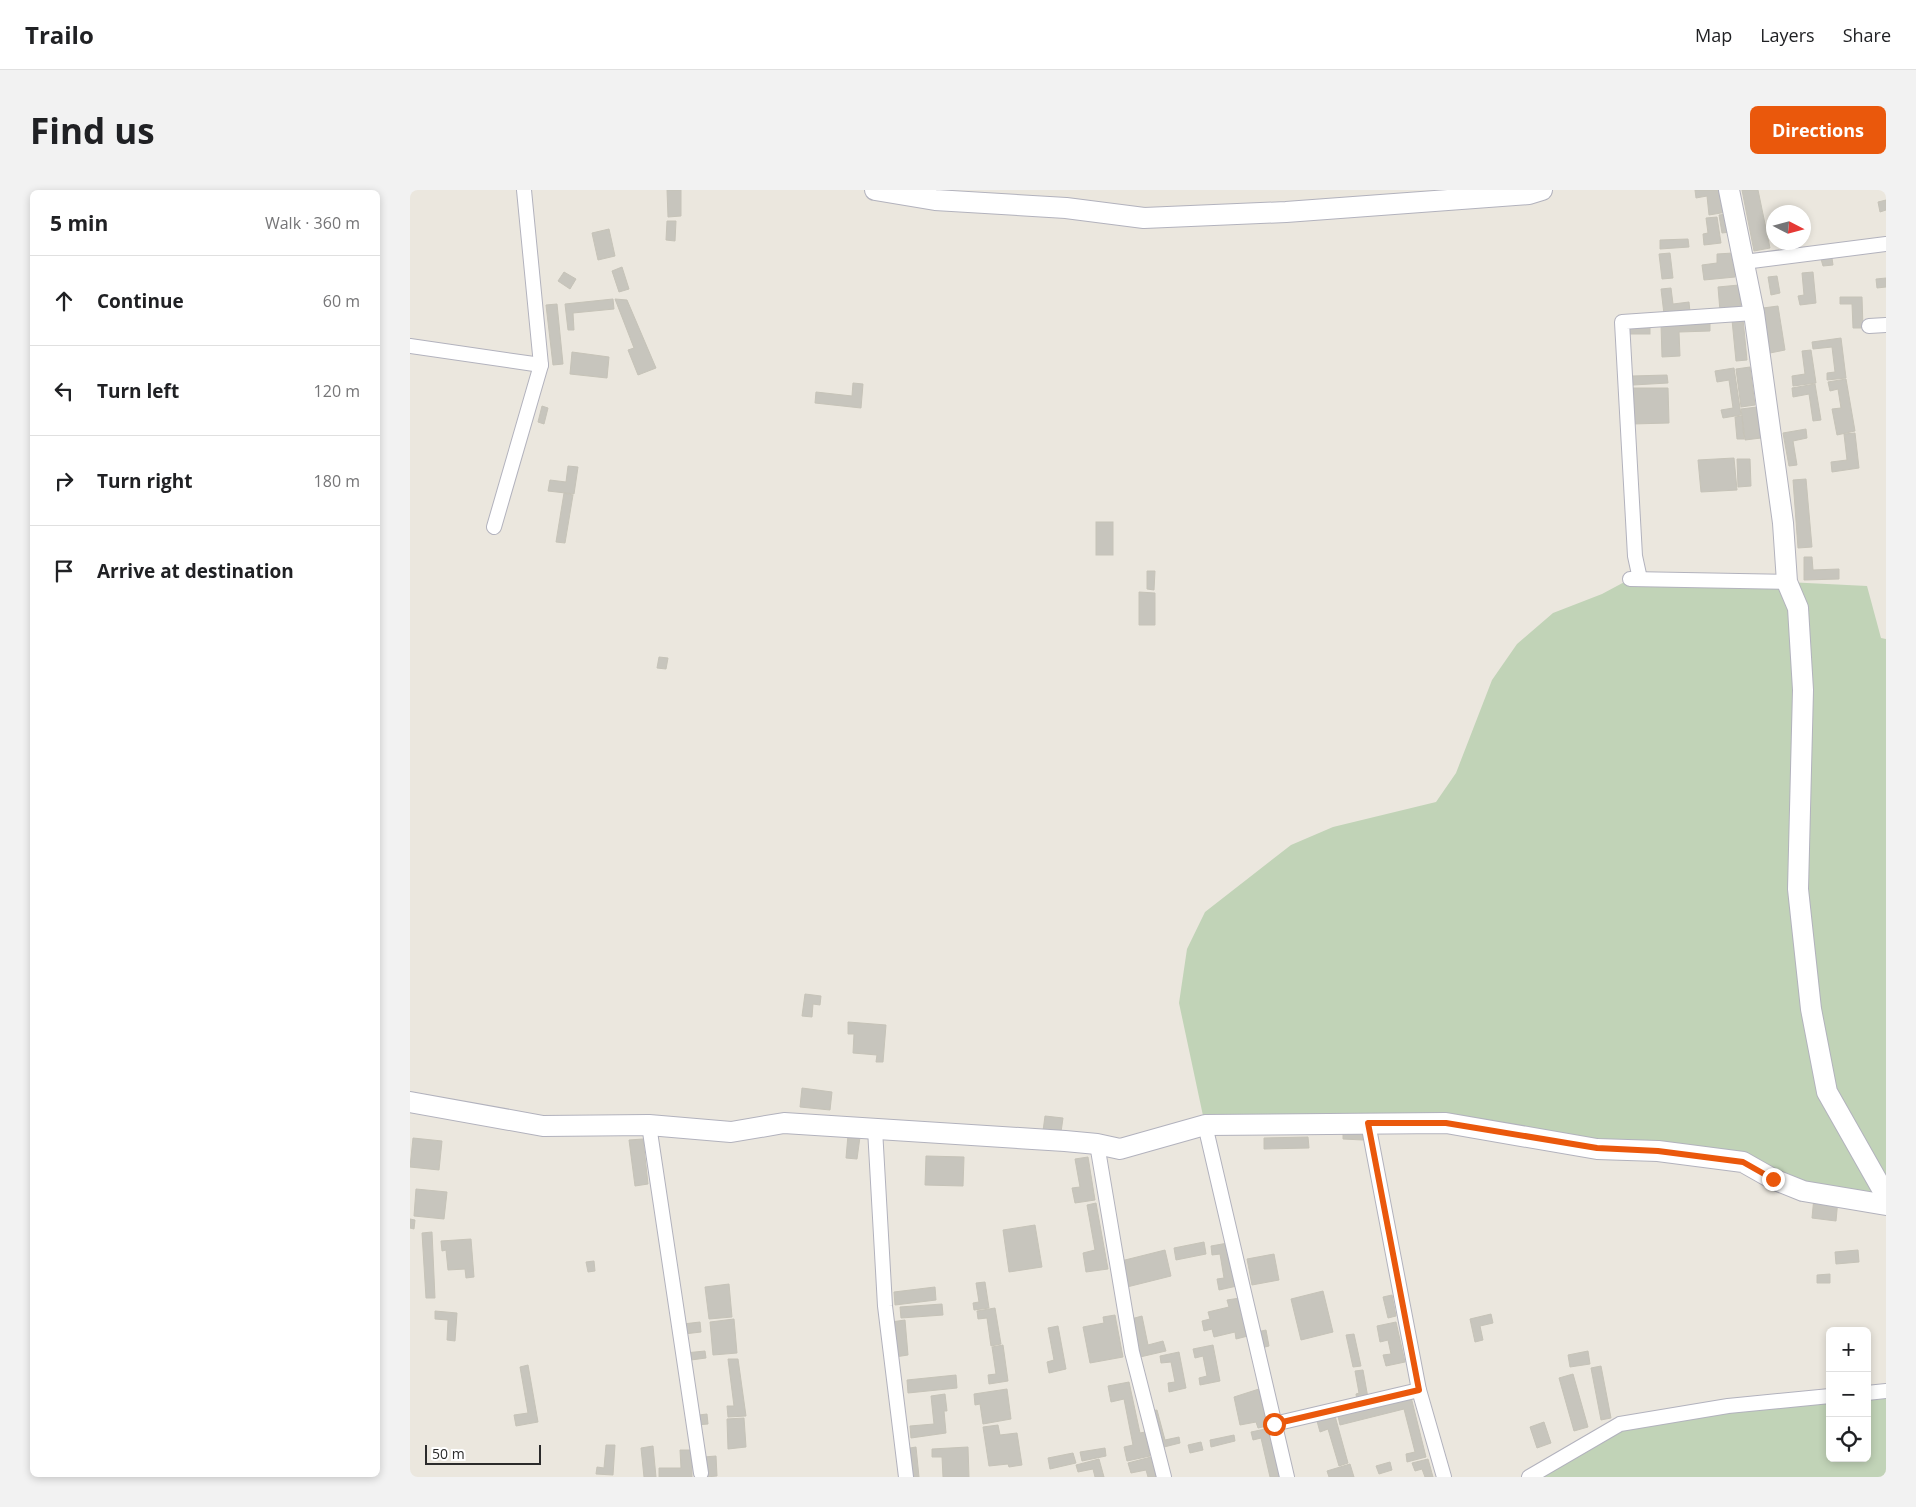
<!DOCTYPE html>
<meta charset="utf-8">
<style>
body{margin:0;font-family:"Open Sans",sans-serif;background:#f2f2f2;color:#202124}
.controls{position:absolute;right:15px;bottom:15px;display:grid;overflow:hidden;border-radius:8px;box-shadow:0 2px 8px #0003}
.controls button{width:45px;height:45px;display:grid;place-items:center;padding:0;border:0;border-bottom:1px solid #e0e0e0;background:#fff;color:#202124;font:25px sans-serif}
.compass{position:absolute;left:1356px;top:15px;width:45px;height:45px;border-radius:50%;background:#fff;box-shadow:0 2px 8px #0003;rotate:96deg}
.scale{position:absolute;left:15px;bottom:12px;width:116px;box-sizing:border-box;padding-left:5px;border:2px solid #2b2b2b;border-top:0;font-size:14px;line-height:18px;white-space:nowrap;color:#2b2b2b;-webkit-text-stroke:4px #fff;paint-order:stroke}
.stop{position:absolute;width:15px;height:15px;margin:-11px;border:4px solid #ea580c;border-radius:50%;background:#fff}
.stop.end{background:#ea580c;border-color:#fff;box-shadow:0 1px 5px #0008}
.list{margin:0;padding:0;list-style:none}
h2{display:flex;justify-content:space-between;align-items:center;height:65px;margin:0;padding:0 20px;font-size:21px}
h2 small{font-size:16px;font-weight:400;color:#757577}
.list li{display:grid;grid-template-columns:32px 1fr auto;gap:15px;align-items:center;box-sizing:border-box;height:90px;padding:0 20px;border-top:1px solid #e0e0e0}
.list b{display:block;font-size:19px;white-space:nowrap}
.list em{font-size:16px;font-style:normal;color:#757577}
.icon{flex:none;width:28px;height:28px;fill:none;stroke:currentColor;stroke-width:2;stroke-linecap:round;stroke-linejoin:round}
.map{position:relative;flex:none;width:1476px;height:1287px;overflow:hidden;border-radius:8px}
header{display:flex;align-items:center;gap:30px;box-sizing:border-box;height:70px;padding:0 25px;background:#fff;border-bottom:1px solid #e0e0e0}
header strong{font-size:24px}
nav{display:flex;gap:28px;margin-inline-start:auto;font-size:18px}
.intro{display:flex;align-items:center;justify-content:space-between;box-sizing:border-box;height:120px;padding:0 30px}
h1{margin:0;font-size:35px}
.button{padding:12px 22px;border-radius:8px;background:#ea580c;color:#fff;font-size:18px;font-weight:700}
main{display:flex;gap:30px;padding:0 30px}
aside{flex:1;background:#fff;border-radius:8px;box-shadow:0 2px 8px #0003}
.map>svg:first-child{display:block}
.cemetery{fill:#c1d3b7}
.building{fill:#c7c5bd;stroke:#c6c3b8}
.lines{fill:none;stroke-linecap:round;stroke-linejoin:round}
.street-casing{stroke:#b2b2bd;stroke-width:16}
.secondary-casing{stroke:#b2b2bd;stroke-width:22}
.street{stroke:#fff;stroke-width:14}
.secondary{stroke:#fff;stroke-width:20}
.route{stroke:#ea580c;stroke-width:6}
</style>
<header>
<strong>Trailo</strong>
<nav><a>Map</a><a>Layers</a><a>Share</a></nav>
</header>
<div class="intro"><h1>Find us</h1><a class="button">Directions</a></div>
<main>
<aside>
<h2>5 min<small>Walk · 360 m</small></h2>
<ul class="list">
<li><svg class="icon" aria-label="ahead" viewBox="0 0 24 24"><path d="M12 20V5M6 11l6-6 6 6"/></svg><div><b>Continue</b></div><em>60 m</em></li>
<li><svg class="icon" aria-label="left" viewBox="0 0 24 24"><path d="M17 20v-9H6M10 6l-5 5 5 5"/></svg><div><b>Turn left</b></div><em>120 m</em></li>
<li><svg class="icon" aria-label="right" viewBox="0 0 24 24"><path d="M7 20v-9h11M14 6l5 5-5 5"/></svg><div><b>Turn right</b></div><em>180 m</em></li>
<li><svg class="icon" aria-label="arrive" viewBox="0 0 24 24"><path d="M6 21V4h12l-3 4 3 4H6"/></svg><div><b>Arrive at destination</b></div></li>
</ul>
</aside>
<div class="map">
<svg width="1476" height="1287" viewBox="0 0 1476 1287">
<rect width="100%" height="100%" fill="#ebe7de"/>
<!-- cemetery -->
<g class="cemetery">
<path d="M1220 389 1377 392 1457 396 1471 448 1476 449V1015L1393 1001 1333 972 1094 942 795 935 769 813 777 759 795 722 881 655 923 637 1026 612 1046 583 1082 490 1107 454 1143 423 1192 404Z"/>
<path d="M1476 1201V1287H1119L1210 1234 1420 1206V1268H1457V1203Z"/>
</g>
<!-- building -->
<g class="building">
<path d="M257 0H271V26L258 27Z"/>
<path d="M1285 0H1314L1317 22 1299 25 1297 6 1286 8Z"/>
<path d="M1332 0H1348L1360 58 1344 61Z"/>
<path d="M1476 10V20L1470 22 1468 12Z"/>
<path d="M1317 24 1320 42 1312 43 1309 25Z"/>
<path d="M1307 27 1311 53 1294 55 1293 44 1298 43 1296 28Z"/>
<path d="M257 31H266L265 51 256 50Z"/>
<path d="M199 39 205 66 188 70 182 43Z"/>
<path d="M1278 49 1279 57 1250 59V50Z"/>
<path d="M1260 63 1263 88 1252 89 1249 64Z"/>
<path d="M1323 63 1325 87 1294 90 1292 75 1307 73V64Z"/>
<path d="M1422 68 1423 75 1413 76 1411 69Z"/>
<path d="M212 77 219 99 209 102 202 81Z"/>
<path d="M154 82 166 89 160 99 148 91Z"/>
<path d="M1403 82 1406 113 1390 115 1388 106 1394 105 1392 83Z"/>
<path d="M1367 86 1370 103 1361 105 1358 87Z"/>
<path d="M1476 88V97L1467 98 1466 89Z"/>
<path d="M1329 95 1331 120 1310 121 1308 97Z"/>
<path d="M1261 98 1263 114 1279 112 1280 122 1254 124 1251 99Z"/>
<path d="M1430 107H1452L1453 138H1443L1442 114H1430Z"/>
<path d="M203 109 204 119 163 123 164 140H158L155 114Z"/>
<path d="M205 109 217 110 246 178 228 185 218 160 224 158Z"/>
<path d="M147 114 153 174 143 175 136 115Z"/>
<path d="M1368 116 1375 160 1360 163 1353 118Z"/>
<path d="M1333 129 1337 170 1326 171 1322 130Z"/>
<path d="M1300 132V141L1269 142 1270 166 1252 167 1251 134Z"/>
<rect x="1219" y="136" width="21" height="8"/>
<path d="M1431 148 1436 188 1417 190V183L1425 182 1422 157 1403 159 1402 152Z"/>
<path d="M1401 160 1406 193 1383 196 1382 186 1395 184 1392 161Z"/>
<path d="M162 162 199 167 197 188 160 184Z"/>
<path d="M1340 177 1345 215 1331 217 1326 179Z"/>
<path d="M1324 178 1331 225 1313 228 1311 220 1323 218 1319 190 1307 192 1305 181Z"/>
<path d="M1257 185 1258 193 1223 195 1222 186Z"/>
<path d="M1436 189 1445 241 1427 245 1422 219 1431 218 1428 199 1420 201 1418 192Z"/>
<path d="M443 193 453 194 451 218 405 213 406 202 442 206Z"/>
<path d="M1405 194 1411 230 1403 231 1399 204 1383 207 1382 198Z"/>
<path d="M1221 198H1258L1259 233 1222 234Z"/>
<path d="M132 216 138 218 134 234 128 232Z"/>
<path d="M1347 217 1351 248 1335 250 1331 219Z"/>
<path d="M1332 226 1334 249H1327L1325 227Z"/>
<path d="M1396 239 1397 248 1383 251 1387 275 1379 276 1373 243Z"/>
<path d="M1445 243 1449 278 1422 282 1421 272 1437 270 1434 244Z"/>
<path d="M1324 268 1327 300 1291 302 1288 270Z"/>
<path d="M1327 269H1340L1341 296 1328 297Z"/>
<path d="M158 276 168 277 164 304 138 301 140 290 156 292Z"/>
<path d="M1396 289 1402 357 1388 358 1383 290Z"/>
<path d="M154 303 163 305 155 353 146 352Z"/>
<rect x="686" y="332" width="17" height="33"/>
<path d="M1394 367H1402L1403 380 1429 379V389L1394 390Z"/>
<path d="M737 381H745L744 400 737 399Z"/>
<path d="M729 402 745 403V435H729Z"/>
<path d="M249 467 258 468 256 479 247 478Z"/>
<path d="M395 804 411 806 410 815 403 814 402 827 392 826Z"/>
<path d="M438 832 476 835 473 872H466L467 865 443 863 444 844H438Z"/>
<path d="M392 898 422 902 420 920 390 917Z"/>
<path d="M635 926 653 928 651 942 633 941Z"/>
<path d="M933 943H953V950L933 949Z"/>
<path d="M438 945 450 947 447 969 436 968Z"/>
<path d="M898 947 899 958 854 959V948Z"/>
<path d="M3 948 32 951 29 980 0 977Z"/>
<path d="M233 949 238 994 225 996 219 950Z"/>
<path d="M516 966 554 967 553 996 515 995Z"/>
<path d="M678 967 685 1010 665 1013 662 998 670 997 665 969Z"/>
<path d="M6 999 37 1002 34 1029 4 1026Z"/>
<path d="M1404 1007 1428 1009 1426 1031 1402 1028Z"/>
<path d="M686 1013 698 1079 676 1082 673 1063 685 1060 677 1015Z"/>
<path d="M0 1029 5 1030 4 1039 0 1038Z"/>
<path d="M625 1035 632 1077 599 1082 593 1040Z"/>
<path d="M22 1042 25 1108H16L12 1043Z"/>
<path d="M61 1049 64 1087 56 1088 55 1079 38 1080 36 1060 32 1061 31 1051Z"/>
<path d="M794 1052 796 1064 766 1070 764 1058Z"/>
<path d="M818 1053 827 1096 809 1100 807 1089 814 1088 810 1064 802 1065 801 1056Z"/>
<path d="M755 1060 761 1086 717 1097 711 1071Z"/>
<path d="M1448 1060 1449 1072 1426 1074 1425 1062Z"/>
<path d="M864 1064 869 1090 842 1095 837 1069Z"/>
<path d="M184 1071 185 1081 178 1082 176 1072Z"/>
<path d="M1420 1084V1093H1407V1085Z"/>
<path d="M575 1092 579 1118 564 1120 563 1113 569 1112 566 1093Z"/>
<path d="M319 1094 322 1127 299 1129 295 1097Z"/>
<path d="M525 1097 526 1110 485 1115 484 1102Z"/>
<path d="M913 1101 923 1142 891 1150 881 1109Z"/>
<path d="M982 1105 986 1126 978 1128 973 1107Z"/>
<path d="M830 1108 838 1146 826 1149 825 1142 804 1147 802 1139 794 1141 792 1131 800 1129 798 1122 819 1117 817 1110Z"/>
<path d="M532 1114 533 1125 491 1128 490 1117Z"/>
<path d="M585 1118 591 1154 581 1156 577 1128 568 1129 567 1121Z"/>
<path d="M25 1121 47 1123 45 1151 37 1150 38 1130 25 1129Z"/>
<path d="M1081 1124 1083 1133 1070 1136 1073 1150 1065 1152 1060 1129Z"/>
<path d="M705 1125 713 1167 680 1173 673 1137 694 1133 693 1127Z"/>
<path d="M732 1126 738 1155 753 1151 756 1161 730 1167 721 1129Z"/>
<path d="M324 1129 327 1163 303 1165 300 1132Z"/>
<path d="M495 1130 498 1165 485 1167 481 1132Z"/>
<path d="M290 1132 291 1142 274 1144 273 1134Z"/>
<path d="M986 1132 995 1172 976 1176 973 1165 981 1164 978 1150 970 1152 967 1136Z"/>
<path d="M648 1136 656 1179 639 1183 637 1172 644 1170 638 1138Z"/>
<path d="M856 1140 859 1156 851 1158 847 1142Z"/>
<path d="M944 1144 951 1176 943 1177 936 1145Z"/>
<path d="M593 1155 598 1191 579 1194 578 1185 586 1184 582 1157Z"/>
<path d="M803 1155 810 1191 790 1195 789 1188 797 1186 793 1166 785 1168 783 1159Z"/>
<path d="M295 1161 296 1168 281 1170 282 1174 276 1175 275 1163Z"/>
<path d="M1178 1161 1180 1174 1160 1177 1158 1165Z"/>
<path d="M769 1162 776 1198 759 1202 758 1193 765 1192 761 1172 751 1173 750 1166Z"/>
<path d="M318 1169H328L336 1226 318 1227 317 1216H324Z"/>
<path d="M118 1175 128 1232 106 1236 104 1225 118 1223 110 1177Z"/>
<path d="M1191 1176 1201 1228 1191 1230 1181 1178Z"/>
<path d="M953 1180 958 1208 947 1210 946 1204 949 1203 945 1181Z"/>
<path d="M1163 1184 1178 1237 1164 1241 1149 1188Z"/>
<path d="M546 1185 547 1198 498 1203 497 1190Z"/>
<path d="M719 1192 730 1243 735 1242 740 1266 717 1271 714 1257 723 1255 714 1209 701 1212 698 1196Z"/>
<path d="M597 1199 601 1229 573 1234 570 1214 565 1215 564 1204Z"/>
<path d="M849 1199 857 1236 848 1238 846 1232 830 1235 824 1207Z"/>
<path d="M535 1204 537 1221H534L536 1243 501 1248 500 1236 524 1234 521 1206Z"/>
<path d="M1001 1207 1016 1267 997 1272 996 1264 1005 1262 994 1219 930 1235 928 1226Z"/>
<path d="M284 1220H289V1225L297 1224 298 1234 286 1235Z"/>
<path d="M747 1220 755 1250 769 1247 770 1253 750 1258 741 1221Z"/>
<path d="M925 1226 938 1273 929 1276 918 1239 910 1242 907 1231Z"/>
<path d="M334 1228 336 1257 318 1259 317 1229Z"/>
<path d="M1134 1232 1141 1253 1127 1258 1120 1237Z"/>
<path d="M588 1235 590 1245 607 1243 612 1275 599 1277 598 1274 579 1276 573 1237Z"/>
<path d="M860 1238 871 1287H860L851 1248 843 1250 841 1242Z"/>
<path d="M824 1245 825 1251 801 1257 800 1250Z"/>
<path d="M791 1252 793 1260 780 1263 778 1255Z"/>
<path d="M196 1255H205L203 1285 186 1284 187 1277 194 1278Z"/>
<path d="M243 1256 246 1287H234L231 1258Z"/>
<path d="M506 1257 509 1287H497L494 1259Z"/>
<path d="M558 1257 559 1287H533L532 1267H522V1259Z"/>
<path d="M695 1258 696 1266 672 1271 670 1262Z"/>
<path d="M270 1260H282V1287H249V1278H271Z"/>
<path d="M663 1263 666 1273 640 1279 638 1268Z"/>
<path d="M306 1266 307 1286 296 1287 294 1267Z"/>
<path d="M741 1267 746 1287H738L736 1280 721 1283 718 1273Z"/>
<path d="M689 1269 694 1287H685L683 1279 668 1282 666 1275Z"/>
<path d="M1018 1269 1023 1287H1015L1012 1279 1005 1281 1002 1273Z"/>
<path d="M980 1272 982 1280 969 1284 966 1276Z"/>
<path d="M940 1274 944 1287H919L917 1281Z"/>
</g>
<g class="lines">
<defs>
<g id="street">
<path d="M1334 72 1476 54"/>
<path d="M1459 136 1476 135"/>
<path d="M0 156 131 175"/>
<path d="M84 337 131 175 114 0"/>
<path d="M1220 389 1377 392"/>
<path d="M1230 389 1225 366 1212 132 1344 123"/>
<path d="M958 933 1009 1200 1034 1287"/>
<path d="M239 935 291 1283"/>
<path d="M795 935 877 1287"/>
<path d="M465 939 475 1116 496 1287"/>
<path d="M687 954 722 1162 754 1287"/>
<path d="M1457 1203 1476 1201"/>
<path d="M864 1234 1009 1200"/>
<path d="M1119 1287 1210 1234 1318 1216 1420 1206"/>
</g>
<g id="secondary">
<path d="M465 0 525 10 656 18 734 28 876 22 1119 4 1132 0"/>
<path d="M1319 0 1344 123 1373 333 1377 392 1388 418 1393 500 1388 699 1401 819 1417 902 1476 1006"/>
<path d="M0 912 133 936 239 935 321 942 374 933 655 951 687 954 710 959 795 935 1036 933 1187 959 1248 961 1333 972 1363 989 1393 1001 1476 1015"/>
</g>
</defs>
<!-- street casing -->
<use href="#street" class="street-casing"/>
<!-- secondary casing -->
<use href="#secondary" class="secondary-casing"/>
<!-- street -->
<use href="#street" class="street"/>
<!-- secondary -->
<use href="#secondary" class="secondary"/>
</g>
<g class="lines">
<!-- route -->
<path class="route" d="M864 1234 1009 1200 958 933H1036L1187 958 1248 961 1333 972 1363 989"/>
</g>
</svg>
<div class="controls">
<button>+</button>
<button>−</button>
<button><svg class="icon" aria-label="locate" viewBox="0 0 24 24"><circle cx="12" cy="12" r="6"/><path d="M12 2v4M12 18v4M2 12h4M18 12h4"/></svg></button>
</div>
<svg class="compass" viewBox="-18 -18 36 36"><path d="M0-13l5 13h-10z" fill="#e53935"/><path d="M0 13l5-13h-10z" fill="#757577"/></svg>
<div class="scale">50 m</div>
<div class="stop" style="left:864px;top:1234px"></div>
<div class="stop end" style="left:1363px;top:989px"></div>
</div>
</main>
